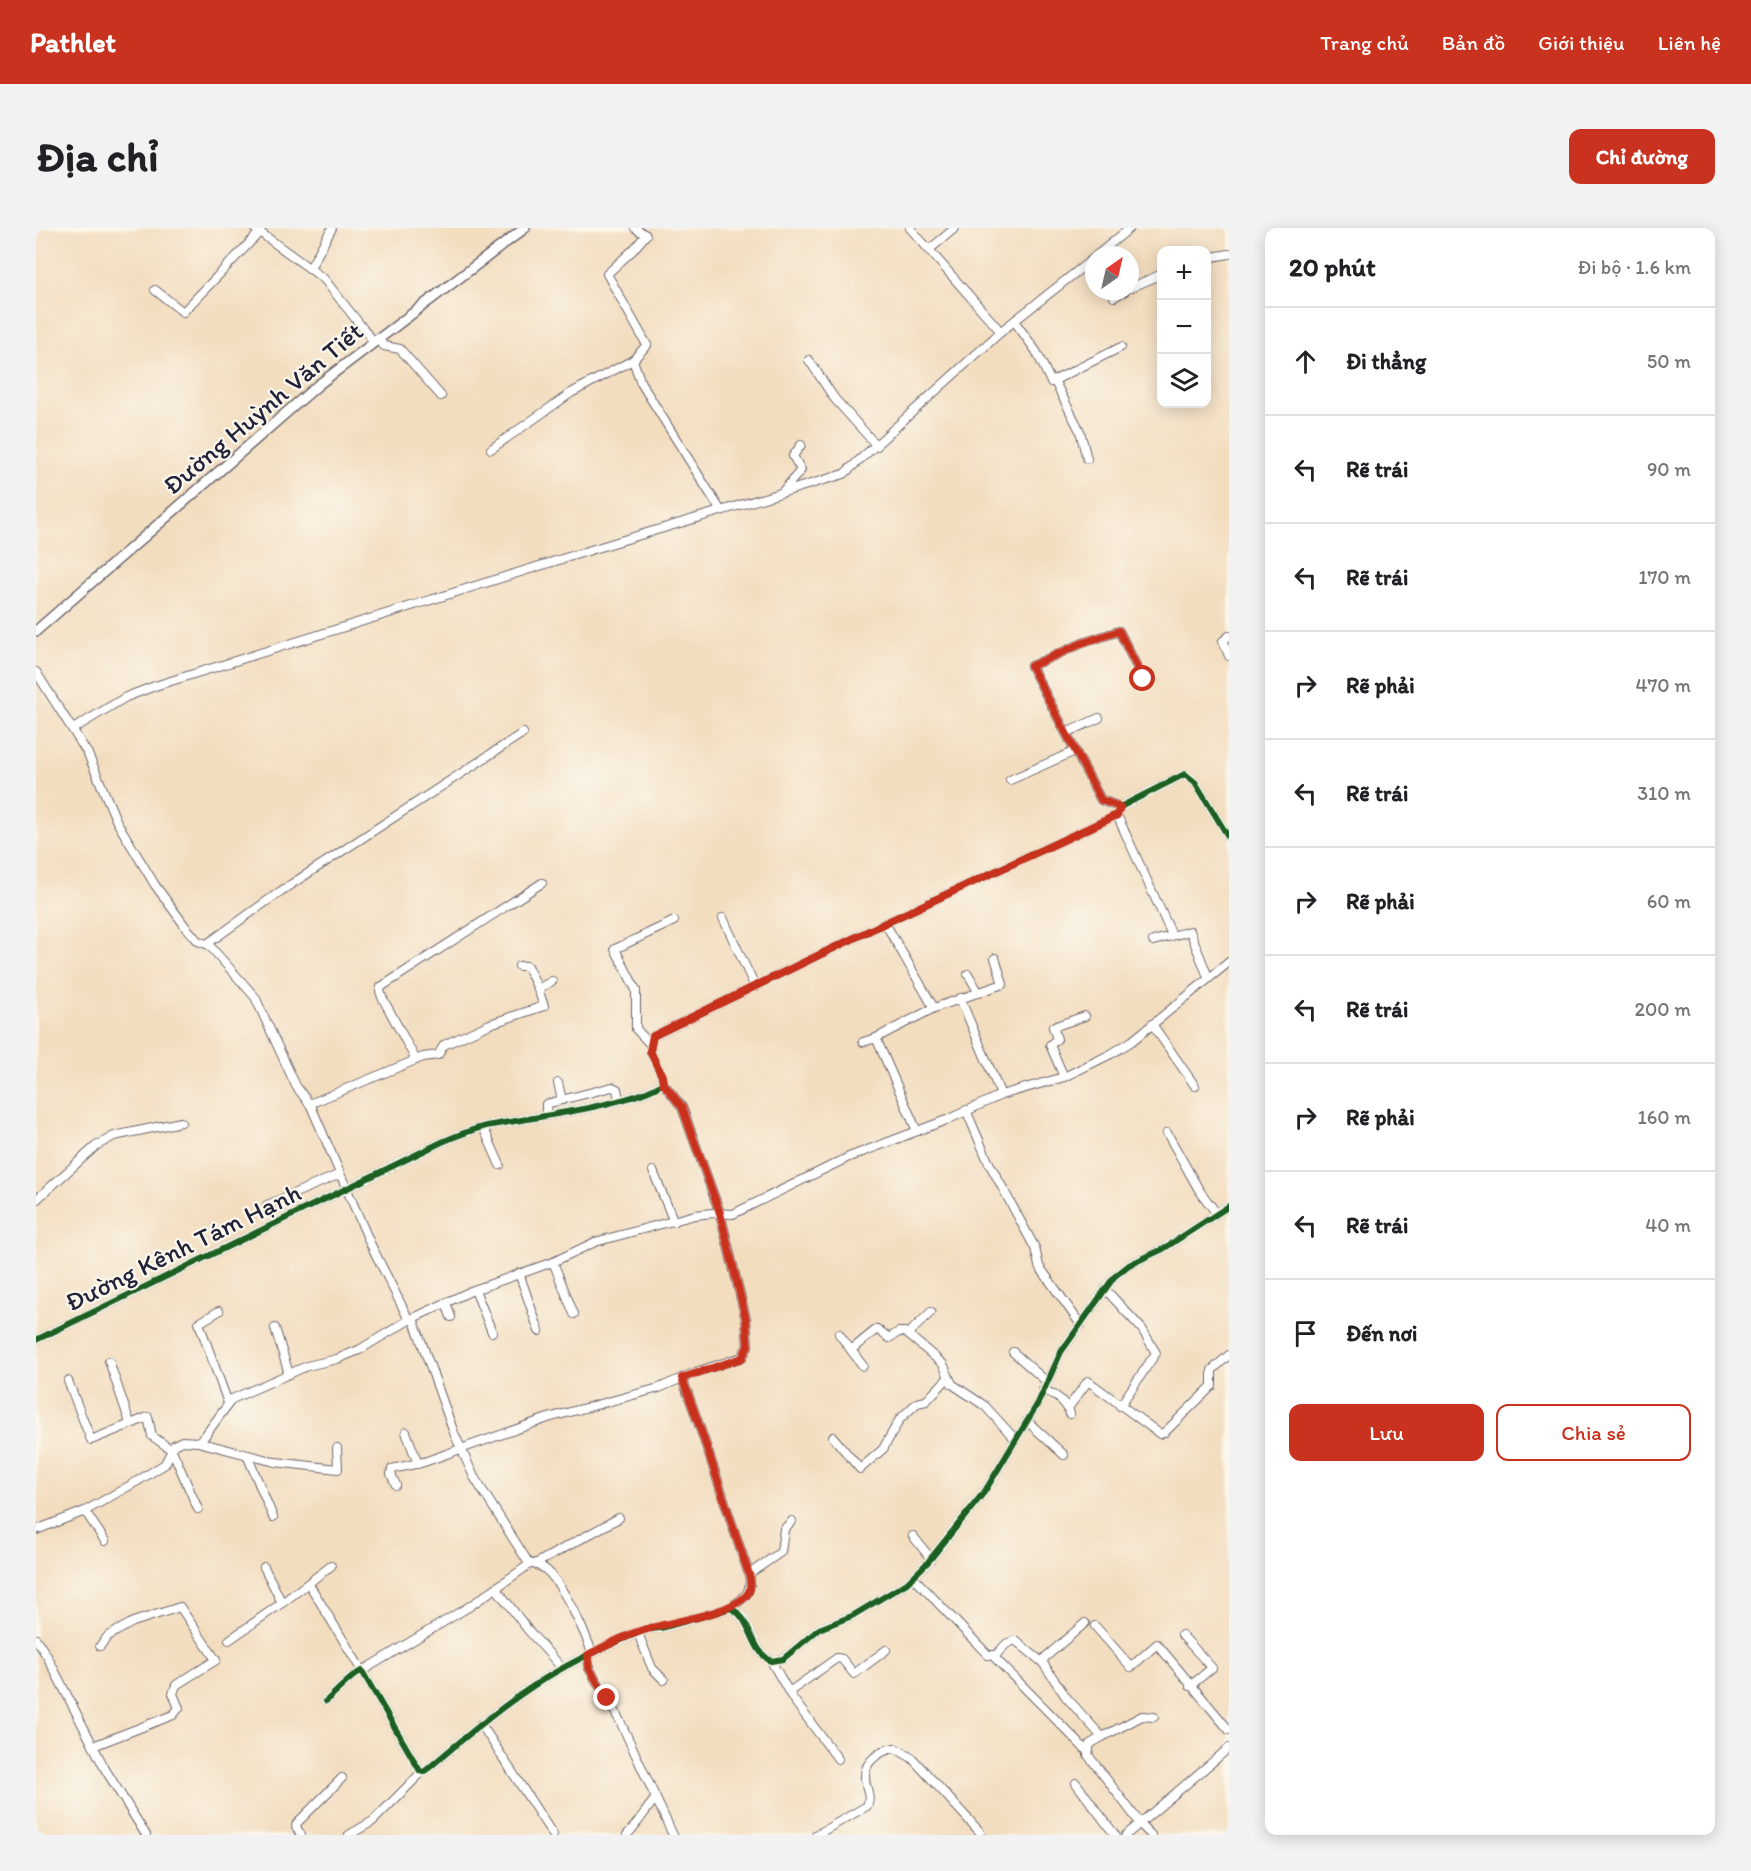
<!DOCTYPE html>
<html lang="vi">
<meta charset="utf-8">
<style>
body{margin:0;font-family:Itim,sans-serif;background:#f2f2f2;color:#202124}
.controls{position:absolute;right:18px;top:18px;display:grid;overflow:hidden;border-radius:12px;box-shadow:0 3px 15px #0003}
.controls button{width:54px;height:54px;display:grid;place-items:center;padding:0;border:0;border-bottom:2px solid #e0e0e0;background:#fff;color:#202124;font:30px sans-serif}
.compass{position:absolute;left:1049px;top:18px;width:54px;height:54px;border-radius:50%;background:#fff;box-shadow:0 3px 15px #0003;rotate:34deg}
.stop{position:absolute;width:18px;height:18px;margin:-14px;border:4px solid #c8321e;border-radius:50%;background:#fff}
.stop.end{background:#c8321e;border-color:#fff;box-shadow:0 2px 6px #0008}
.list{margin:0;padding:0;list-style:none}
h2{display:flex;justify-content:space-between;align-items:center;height:78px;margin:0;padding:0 24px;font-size:26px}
h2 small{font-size:20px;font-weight:400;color:#757577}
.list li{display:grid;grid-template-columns:39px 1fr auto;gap:18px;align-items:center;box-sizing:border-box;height:108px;padding:0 24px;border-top:2px solid #e0e0e0}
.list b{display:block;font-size:22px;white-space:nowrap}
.list em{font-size:20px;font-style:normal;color:#757577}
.actions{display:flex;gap:12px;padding:18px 24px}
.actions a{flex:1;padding:14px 0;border:2px solid #c8321e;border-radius:12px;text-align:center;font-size:21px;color:#c8321e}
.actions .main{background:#c8321e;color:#fff}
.icon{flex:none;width:33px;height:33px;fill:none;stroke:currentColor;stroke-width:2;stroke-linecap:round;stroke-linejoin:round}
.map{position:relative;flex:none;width:1193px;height:1607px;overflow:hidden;border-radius:12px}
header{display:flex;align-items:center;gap:36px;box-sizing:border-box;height:84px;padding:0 30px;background:#c8321e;color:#fff}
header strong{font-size:28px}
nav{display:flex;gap:33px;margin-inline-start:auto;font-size:21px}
.intro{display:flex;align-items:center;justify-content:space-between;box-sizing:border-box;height:144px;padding:0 36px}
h1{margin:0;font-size:42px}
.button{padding:15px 27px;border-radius:12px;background:#c8321e;color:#fff;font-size:21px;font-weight:700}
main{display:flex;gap:36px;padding:0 36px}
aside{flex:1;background:#fff;border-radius:12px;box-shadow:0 3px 15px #0003}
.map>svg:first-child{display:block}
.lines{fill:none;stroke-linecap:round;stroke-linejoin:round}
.minor-casing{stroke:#6b6369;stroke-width:10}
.tertiary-casing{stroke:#6b6369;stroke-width:12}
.minor{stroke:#fff;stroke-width:8}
.tertiary{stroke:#fff;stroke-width:9}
.cycleway-casing{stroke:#fbf7ec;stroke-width:10}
.cycleway{stroke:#1b5e20;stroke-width:6}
.route{stroke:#c8321e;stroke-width:8}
.labels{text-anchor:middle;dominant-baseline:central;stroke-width:4.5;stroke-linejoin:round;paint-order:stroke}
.street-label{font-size:26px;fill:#22223b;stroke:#fbf7ec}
</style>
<header>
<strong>Pathlet</strong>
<nav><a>Trang chủ</a><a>Bản đồ</a><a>Giới thiệu</a><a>Liên hệ</a></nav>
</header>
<div class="intro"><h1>Địa chỉ</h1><a class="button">Chỉ đường</a></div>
<main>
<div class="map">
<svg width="1193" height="1607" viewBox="0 0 1193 1607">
<rect width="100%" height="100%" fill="#fbf7ec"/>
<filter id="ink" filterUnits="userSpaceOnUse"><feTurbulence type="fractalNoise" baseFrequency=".0167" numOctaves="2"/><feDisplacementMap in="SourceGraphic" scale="12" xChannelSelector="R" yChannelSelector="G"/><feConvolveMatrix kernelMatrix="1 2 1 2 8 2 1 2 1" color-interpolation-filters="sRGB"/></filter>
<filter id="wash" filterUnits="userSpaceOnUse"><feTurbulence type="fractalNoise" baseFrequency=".008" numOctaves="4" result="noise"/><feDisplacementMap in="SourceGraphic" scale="24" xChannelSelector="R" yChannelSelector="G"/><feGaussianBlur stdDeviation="1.35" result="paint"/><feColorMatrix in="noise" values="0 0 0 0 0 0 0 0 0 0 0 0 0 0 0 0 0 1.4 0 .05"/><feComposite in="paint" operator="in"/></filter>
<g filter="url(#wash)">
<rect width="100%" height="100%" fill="#f3ddbf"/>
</g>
<g filter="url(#ink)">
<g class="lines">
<defs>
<g id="minor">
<path d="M218 0 288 51 337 113"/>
<path d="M599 0 610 7 597 22 571 46 611 117 597 132 605 155 685 283"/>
<path d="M874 0 965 104"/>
<path d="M894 21 919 0"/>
<path d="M1061 27 1094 0"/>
<path d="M1170 30 1193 26"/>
<path d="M274 40 296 0"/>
<path d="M1094 60 1126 46"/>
<path d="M119 62 147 84 222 6"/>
<path d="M1078 69 1089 63"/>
<path d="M979 94 1000 123 1015 154 1085 119"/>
<path d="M341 110 348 118 364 121 405 168"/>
<path d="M773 132 798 170 841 218"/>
<path d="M1019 154 1044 203 1051 231"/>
<path d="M455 221 535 165 597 132"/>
<path d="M747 263 765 242 757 228 765 217"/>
<path d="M1193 408 1187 413 1193 428"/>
<path d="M0 444 52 526 81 594 119 657 149 698 162 713 173 717 219 769 260 858 275 878"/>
<path d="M37 501 90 469 119 458 574 316 808 246 968 101 1058 30"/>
<path d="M1030 505 1063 490"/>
<path d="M974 552 1039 523"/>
<path d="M1084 579 1065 572 995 438 1047 415 1083 403 1107 451"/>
<path d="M1081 587 1136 707"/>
<path d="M687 690 719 759"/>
<path d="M849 695 898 780"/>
<path d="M1117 713 1154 703 1172 749"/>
<path d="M171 716 245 663 487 505"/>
<path d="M483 738H491L502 761"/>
<path d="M932 746 943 765"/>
<path d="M924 770 965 867"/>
<path d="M1116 796 1159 858"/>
<path d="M840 810 898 780 967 756 959 730"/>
<path d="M827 814 840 810 881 903"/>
<path d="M613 815 600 801V762L579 721 638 693"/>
<path d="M380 832 346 769 344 763 345 759 506 655"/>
<path d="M1028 849 1014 817 1021 811 1017 799 1049 788"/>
<path d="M522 855 526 872"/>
<path d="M930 882 952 933 999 1020 1003 1038 1045 1097"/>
<path d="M510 888V876L576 859 581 861 583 872"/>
<path d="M447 899 464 937"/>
<path d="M1131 905 1163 962 1181 986"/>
<path d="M617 943 638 994"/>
<path d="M0 972 60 918 78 908 145 894"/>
<path d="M231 977 304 946"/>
<path d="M517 1034 538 1086"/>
<path d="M483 1045 503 1103"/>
<path d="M1069 1061 1106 1101 1120 1125 1084 1178"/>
<path d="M439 1062 456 1104"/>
<path d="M410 1075 415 1089"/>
<path d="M183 1083 163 1095 192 1175"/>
<path d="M377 1090 418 1205 438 1249 492 1334C498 1337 504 1337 509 1341 525 1353 550 1406 556 1425"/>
<path d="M373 1092 334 1015 275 878 278 874 387 829 402 827 408 817 454 796 508 778 502 761 516 753"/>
<path d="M239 1100 253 1146"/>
<path d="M803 1106 827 1138"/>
<path d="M872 1106 895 1084"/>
<path d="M0 1112 406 914C420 908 435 902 450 898 487 891 602 876 627 855L626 848 614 823 617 808 849 695 1081 587 1084 579 1149 546 1159 554 1193 610"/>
<path d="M815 1122 841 1101 853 1110 863 1104H869L907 1136 916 1156 949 1178 979 1211"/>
<path d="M977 1124 1011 1154"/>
<path d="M73 1133 94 1195"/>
<path d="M646 1150C671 1215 690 1281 713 1346 717 1365 708 1370 694 1380"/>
<path d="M32 1153 55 1212 112 1189 116 1208 136 1222 162 1281"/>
<path d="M1007 1162C1018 1165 1031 1175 1034 1186"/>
<path d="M1032 1180 1052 1153 1124 1206 1129 1204 1176 1158V1142L1193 1127"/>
<path d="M991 1193 1028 1227"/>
<path d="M370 1204 382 1236"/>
<path d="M797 1209 824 1241 847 1221 864 1191 881 1175 890 1173 912 1150"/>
<path d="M162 1214 239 1234 302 1241 301 1220"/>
<path d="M211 1227 237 1289"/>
<path d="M360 1257 355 1246 356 1241 388 1234 512 1190 623 1160 660 1144 706 1129 712 1118 710 1091 684 985 646 879 627 855"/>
<path d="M49 1283 69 1313"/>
<path d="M0 1302 49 1283 100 1254 129 1236 138 1217 146 1213 162 1214 168 1209 196 1171 271 1138 301 1131 323 1122 373 1092 435 1063 517 1034 559 1014 659 987 677 985 697 986 813 929 913 891 965 867 1028 849 1075 826 1096 813 1193 734"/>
<path d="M877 1308 895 1331"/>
<path d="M499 1336 583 1290"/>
<path d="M713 1346 745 1324 748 1301 756 1293"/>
<path d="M877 1349 952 1427H960L970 1416 979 1412 1007 1435 1030 1469 1066 1509 1054 1516 1052 1527 1104 1595"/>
<path d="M273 1356 326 1443 434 1378 494 1336"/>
<path d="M460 1360 492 1402 526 1440"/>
<path d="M246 1375 295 1338"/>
<path d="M1059 1398 1095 1439 1121 1416 1193 1502"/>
<path d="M602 1405 616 1440 628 1452"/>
<path d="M1146 1407 1176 1440 1154 1458"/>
<path d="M0 1411 11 1428 69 1541 110 1607"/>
<path d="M193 1412 246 1375 228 1339"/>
<path d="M552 1427 553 1440 584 1493 637 1607"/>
<path d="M957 1428 1051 1523"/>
<path d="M735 1433 757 1471 802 1531"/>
<path d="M1005 1433 1049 1395"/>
<path d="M753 1464 801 1430 806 1431 818 1446 850 1422"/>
<path d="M290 1473C298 1466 319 1444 326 1443L384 1543 388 1544C426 1512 465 1478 508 1451 540 1431 576 1415 611 1401L625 1400 694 1380C716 1389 714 1422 735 1433L747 1431 783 1401 816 1388 871 1355 892 1334 949 1263 1002 1175 1025 1124 1078 1049 1093 1037 1127 1021 1193 978"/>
<path d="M445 1496 517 1607"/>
<path d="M1066 1509 1106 1488 1118 1489"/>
<path d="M57 1518 137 1487 143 1480 137 1466 140 1457 180 1432 144 1379 97 1394 72 1408 64 1418"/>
<path d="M1040 1555 1079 1607"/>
<path d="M1104 1596 1115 1607"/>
<path d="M265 1607 260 1599 261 1595 306 1550"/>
<path d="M313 1607 337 1593 386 1544"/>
<path d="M591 1607C602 1595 609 1583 619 1571"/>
<path d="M780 1607 831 1578C836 1567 829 1560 829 1549 828 1533 845 1522 859 1520L876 1530 944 1604"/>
<path d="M1090 1607 1193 1520"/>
</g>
<path id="tertiary" d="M0 403 282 157 489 0"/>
</defs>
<!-- minor casing -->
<use href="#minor" class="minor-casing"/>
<!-- tertiary casing -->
<use href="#tertiary" class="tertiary-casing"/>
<!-- minor -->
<use href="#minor" class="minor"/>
<!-- tertiary -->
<use href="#tertiary" class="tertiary"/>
<defs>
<g id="cycleway">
<path d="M0 1112 406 914C420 908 435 902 450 898 487 891 602 876 627 855L626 848 614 823 617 808 849 695 1081 587 1084 579 1149 546 1159 554 1193 610"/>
<path d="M290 1473C298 1466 319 1444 326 1443L384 1543 388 1544C426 1512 465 1478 508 1451 540 1431 576 1415 611 1401L625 1400 694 1380C716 1389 714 1422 735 1433L747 1431 783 1401 816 1388 871 1355 892 1334 949 1263 1002 1175 1025 1124 1078 1049 1093 1037 1127 1021 1193 978"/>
</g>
</defs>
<!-- cycleway casing -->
<use href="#cycleway" class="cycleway-casing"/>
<!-- cycleway -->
<use href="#cycleway" class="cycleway"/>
</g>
</g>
<g class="lines" filter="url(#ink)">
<!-- route -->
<path class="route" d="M571 1470 553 1440 552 1427C570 1418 591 1406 611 1401 635 1394 693 1386 710 1368 716 1362 715 1354 713 1346 690 1281 671 1215 646 1150L706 1130 712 1118 710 1091 684 985 646 879 627 855 626 848 614 823 617 808 849 695 1081 587 1084 579 1065 572 995 438 1047 415 1083 403 1107 451"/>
</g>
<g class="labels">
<!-- street labels -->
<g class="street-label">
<text transform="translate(227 180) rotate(-40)">Đường Huỳnh Văn Tiết</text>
<text transform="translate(147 1019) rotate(-26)">Đường Kênh Tám Hạnh</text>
</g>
</g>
</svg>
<div class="controls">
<button>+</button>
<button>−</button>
<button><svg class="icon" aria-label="layers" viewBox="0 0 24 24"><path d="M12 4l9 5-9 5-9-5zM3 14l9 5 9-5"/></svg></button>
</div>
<svg class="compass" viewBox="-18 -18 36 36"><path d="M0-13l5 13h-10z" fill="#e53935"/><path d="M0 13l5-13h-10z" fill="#757577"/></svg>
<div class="stop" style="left:1107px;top:451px"></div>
<div class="stop end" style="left:571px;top:1470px"></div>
</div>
<aside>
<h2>20 phút<small>Đi bộ · 1.6 km</small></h2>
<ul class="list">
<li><svg class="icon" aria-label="ahead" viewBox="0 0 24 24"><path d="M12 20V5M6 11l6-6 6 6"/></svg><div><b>Đi thẳng</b></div><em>50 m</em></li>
<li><svg class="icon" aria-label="left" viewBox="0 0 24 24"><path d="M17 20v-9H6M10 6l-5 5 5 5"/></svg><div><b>Rẽ trái</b></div><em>90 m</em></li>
<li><svg class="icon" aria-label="left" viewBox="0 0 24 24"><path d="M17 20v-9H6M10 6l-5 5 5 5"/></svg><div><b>Rẽ trái</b></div><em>170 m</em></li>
<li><svg class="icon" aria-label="right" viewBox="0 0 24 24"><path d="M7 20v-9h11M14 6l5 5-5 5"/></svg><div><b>Rẽ phải</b></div><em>470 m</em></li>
<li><svg class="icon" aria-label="left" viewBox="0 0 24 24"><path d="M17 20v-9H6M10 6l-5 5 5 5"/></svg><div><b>Rẽ trái</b></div><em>310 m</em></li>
<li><svg class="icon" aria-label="right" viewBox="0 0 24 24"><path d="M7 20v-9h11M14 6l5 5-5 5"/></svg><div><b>Rẽ phải</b></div><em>60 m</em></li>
<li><svg class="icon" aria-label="left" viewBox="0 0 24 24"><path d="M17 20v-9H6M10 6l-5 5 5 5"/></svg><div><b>Rẽ trái</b></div><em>200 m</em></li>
<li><svg class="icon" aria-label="right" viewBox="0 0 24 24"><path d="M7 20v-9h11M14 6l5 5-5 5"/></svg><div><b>Rẽ phải</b></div><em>160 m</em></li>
<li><svg class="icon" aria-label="left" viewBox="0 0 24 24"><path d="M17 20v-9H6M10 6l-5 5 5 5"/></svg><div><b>Rẽ trái</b></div><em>40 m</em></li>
<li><svg class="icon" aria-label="arrive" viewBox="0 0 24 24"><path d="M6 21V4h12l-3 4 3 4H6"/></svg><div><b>Đến nơi</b></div></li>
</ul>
<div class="actions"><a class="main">Lưu</a><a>Chia sẻ</a></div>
</aside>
</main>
